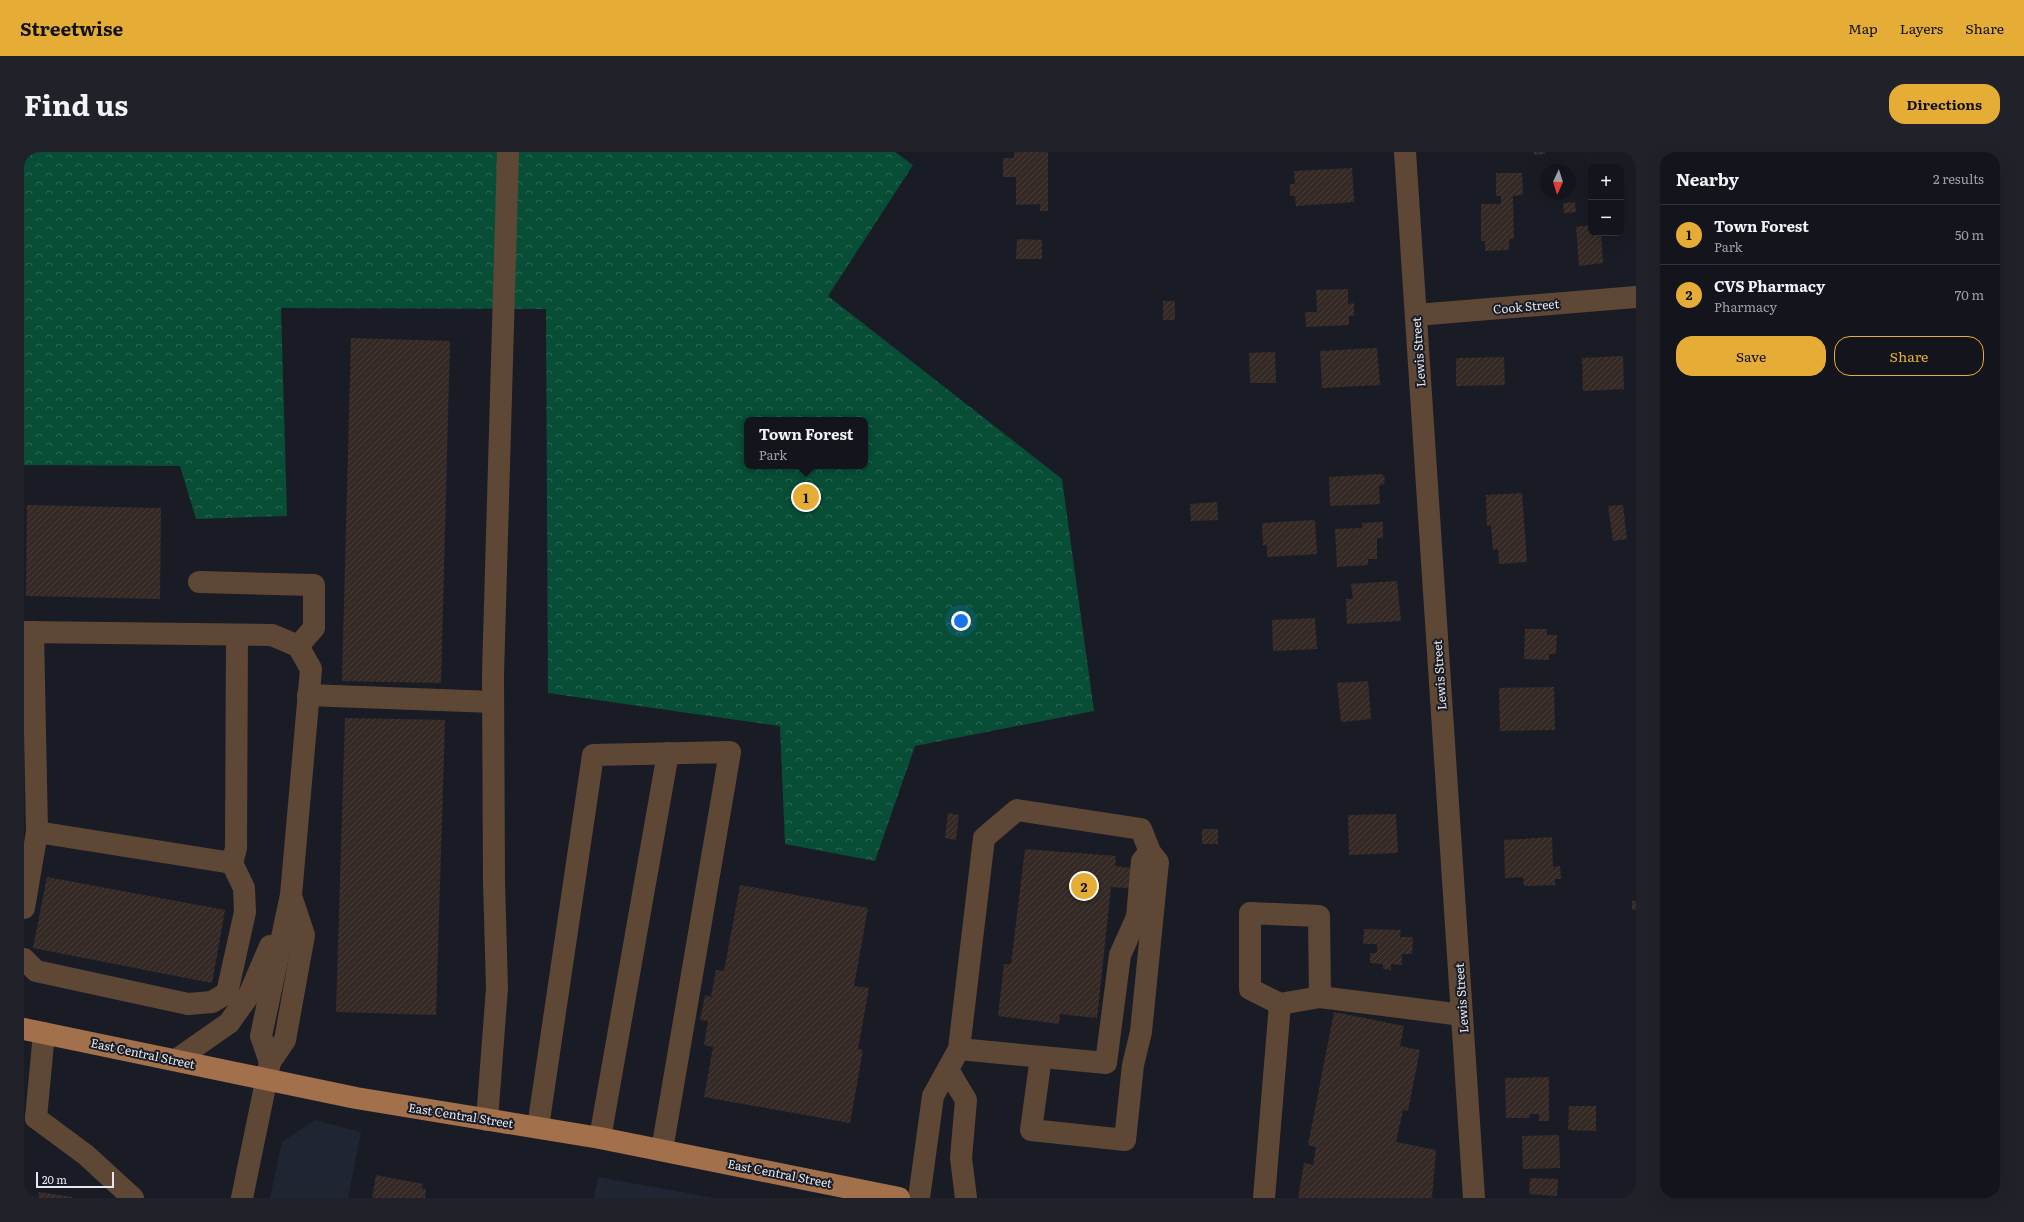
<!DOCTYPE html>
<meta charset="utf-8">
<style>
body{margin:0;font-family:Literata,serif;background:#212229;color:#f1f3f6}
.controls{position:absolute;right:12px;top:12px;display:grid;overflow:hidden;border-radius:8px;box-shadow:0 4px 16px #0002}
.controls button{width:36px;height:36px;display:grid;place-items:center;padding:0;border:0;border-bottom:1px solid #33343b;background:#14151c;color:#f1f3f6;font:20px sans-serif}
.compass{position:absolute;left:1516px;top:12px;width:36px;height:36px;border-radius:50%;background:#14151c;box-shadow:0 4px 16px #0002;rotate:184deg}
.scale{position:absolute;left:12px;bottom:10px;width:78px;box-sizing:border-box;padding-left:4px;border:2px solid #e4e7ed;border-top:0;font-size:11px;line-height:14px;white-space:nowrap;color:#e4e7ed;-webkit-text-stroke:3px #1a1c25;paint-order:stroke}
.you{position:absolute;left:937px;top:469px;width:14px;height:14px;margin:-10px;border:3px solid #fff;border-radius:50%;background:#1a73e8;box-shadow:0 0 0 6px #1a73e833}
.badge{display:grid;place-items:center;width:26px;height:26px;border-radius:50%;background:#e5ad35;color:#111;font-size:13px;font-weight:700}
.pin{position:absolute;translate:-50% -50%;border:2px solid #fff;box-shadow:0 1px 4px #0006}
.popup{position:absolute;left:720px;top:265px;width:124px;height:52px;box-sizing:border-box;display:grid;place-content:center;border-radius:8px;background:#14151c;filter:drop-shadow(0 1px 3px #0005);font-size:13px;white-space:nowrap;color:#9d9fa3}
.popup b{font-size:15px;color:#f1f3f6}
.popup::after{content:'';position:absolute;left:50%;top:100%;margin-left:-8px;border:8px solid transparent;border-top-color:#14151c}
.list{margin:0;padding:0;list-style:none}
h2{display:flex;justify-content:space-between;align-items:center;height:52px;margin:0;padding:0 16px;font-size:17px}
h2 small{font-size:13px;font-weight:400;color:#9d9fa3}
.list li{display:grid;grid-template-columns:26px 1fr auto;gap:12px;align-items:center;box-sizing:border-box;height:60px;padding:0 16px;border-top:1px solid #33343b}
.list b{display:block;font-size:15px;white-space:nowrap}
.list p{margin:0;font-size:13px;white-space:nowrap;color:#9d9fa3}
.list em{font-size:13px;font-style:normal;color:#9d9fa3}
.actions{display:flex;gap:8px;padding:12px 16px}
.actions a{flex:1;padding:9px 0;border:1px solid #e5ad35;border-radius:16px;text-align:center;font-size:14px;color:#e5ad35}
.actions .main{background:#e5ad35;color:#111}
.map{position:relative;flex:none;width:1612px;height:1046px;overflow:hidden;border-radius:16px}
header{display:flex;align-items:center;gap:24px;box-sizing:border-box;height:56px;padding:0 20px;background:#e5ad35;color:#111}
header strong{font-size:19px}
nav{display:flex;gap:22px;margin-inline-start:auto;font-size:14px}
.intro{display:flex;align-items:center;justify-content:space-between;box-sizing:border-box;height:96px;padding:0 24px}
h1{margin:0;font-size:28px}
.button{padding:10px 18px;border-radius:16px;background:#e5ad35;color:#111;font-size:14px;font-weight:700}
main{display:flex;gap:24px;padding:0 24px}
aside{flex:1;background:#14151c;border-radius:16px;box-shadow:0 4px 16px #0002}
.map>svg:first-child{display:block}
.built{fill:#202533}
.forest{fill:url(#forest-crowns);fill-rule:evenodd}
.building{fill:url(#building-hatch)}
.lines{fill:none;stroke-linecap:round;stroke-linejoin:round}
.minor{stroke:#5f4736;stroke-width:22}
.major{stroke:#a2704b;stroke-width:22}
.labels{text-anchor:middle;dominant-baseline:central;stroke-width:4;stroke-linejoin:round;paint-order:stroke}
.street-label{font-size:12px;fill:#e4e7ed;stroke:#1a1c25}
</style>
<header>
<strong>Streetwise</strong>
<nav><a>Map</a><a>Layers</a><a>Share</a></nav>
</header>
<div class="intro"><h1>Find us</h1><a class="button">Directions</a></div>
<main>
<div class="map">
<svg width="1612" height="1046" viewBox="0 0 1612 1046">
<defs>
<pattern id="forest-crowns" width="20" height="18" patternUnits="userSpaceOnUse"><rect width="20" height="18" fill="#084e36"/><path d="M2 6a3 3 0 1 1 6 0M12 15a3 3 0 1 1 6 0" fill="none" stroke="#2c6853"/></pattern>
<pattern id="building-hatch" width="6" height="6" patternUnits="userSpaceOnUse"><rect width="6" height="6" fill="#342925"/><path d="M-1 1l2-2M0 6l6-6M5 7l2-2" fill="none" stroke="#483e3a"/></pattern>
</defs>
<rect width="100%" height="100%" fill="#1a1c25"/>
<!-- built -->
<g class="built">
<path d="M291 968 337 980 324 1046H246L258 990Z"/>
<path d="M574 1025 690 1046H570Z"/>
</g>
<!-- forest -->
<path class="forest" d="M0 0H871L889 13 804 144 1038 327 1070 559 891 594 851 709 761 692 756 574 524 541 522 157 257 156 263 364 172 367 156 314 0 313ZM723 268H841V314H723Z"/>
<!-- building -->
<g class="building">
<path d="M990 0H1024V59H1016V52L992 53V25H979V6H990Z"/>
<path d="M1510 0H1521V2L1510 3Z"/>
<path d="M1328 16 1330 50 1272 54 1271 44H1266V32H1271L1270 19Z"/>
<path d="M1472 21H1498L1499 43 1489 44 1490 87H1485V98L1461 99V89H1457V52H1477V44H1472Z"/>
<path d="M1551 50 1552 60 1540 61 1539 51Z"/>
<path d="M1567 73V81H1577L1579 111 1555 114 1552 75Z"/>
<path d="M993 87 1018 88V107H992Z"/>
<path d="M1324 137V152L1330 151V164H1325V173L1282 175 1281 160H1293L1292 138Z"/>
<rect x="1139" y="149" width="12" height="19"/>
<path d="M327 186 426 189 417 531 318 529Z"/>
<path d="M1353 196 1356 233 1298 236 1296 199Z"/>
<path d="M1251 200 1252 231H1226L1225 201Z"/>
<path d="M1599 204 1600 237 1559 239 1558 206Z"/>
<path d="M1480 205 1481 233 1432 234V206Z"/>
<path d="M1355 322 1359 323 1361 327 1360 332 1355 334 1356 352 1306 354 1305 325Z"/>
<path d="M1498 341 1503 410 1475 412 1474 397 1469 398 1467 373 1463 374 1462 343Z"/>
<path d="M1193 350 1194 368 1167 369 1166 352Z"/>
<path d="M3 353 137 356 136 447 2 444Z"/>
<path d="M1599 353 1603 387 1589 389 1584 354Z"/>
<path d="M1291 368 1293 402 1243 405V393H1239L1238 371Z"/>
<path d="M1359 370V386H1353V407H1344V413L1313 415 1311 377 1338 376V371Z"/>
<path d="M1373 429 1377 469 1323 472 1322 447H1329L1327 432Z"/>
<path d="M1291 466 1293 497 1249 499 1248 468Z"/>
<path d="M1501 477H1523V483H1533L1532 502H1525V508L1500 507Z"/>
<path d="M1344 529 1347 567 1317 570 1313 531Z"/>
<path d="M1530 535 1531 578 1476 579 1475 536Z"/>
<path d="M321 566 421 568 412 863 312 860Z"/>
<path d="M924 661 935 663 932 688 921 686Z"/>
<path d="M1372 662 1374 701 1325 703 1324 663Z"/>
<rect x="1178" y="677" width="16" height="15"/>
<path d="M1528 685 1529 715 1536 714 1537 727H1531V733L1500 734 1499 725 1481 726 1480 688Z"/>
<path d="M1001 697 1092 704 1091 714 1116 717 1114 737 1087 735 1073 866 1036 862 1035 872 974 864 980 812H987Z"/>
<path d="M23 725 201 758 188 831 9 796Z"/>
<path d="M716 733 844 756 830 834 845 836 834 897 839 898 826 971 680 945 689 895 680 893 684 869 676 868 681 843 687 845 692 818 700 819Z"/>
<rect x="1608" y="749" width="4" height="9"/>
<path d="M1340 777 1377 778 1376 785H1389L1388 802H1378V813L1367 812V818L1359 817V812L1346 811V801H1353V792H1339Z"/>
<path d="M1310 860 1380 874 1376 894 1396 898 1384 959 1379 958 1372 990 1412 998 1408 1046H1274L1280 1011 1289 1013 1292 995 1284 993Z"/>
<path d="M1525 925V969H1515V962H1506V966H1482L1481 926Z"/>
<path d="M1545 954H1572V979L1544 978Z"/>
<path d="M1535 983 1536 1016 1499 1017 1498 984Z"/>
<path d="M352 1023 399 1032 398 1037H402L401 1046H348Z"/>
<path d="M1506 1026 1534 1027 1533 1044 1505 1042Z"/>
<path d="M15 1040 48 1045V1046H14Z"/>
</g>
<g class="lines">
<!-- minor -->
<g class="minor">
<path d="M1381 0 1450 1046"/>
<path d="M1392 163 1612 145"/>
<path d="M175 430 290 433V476L274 494"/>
<path d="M0 480 248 483 274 494 287 517 267 743 237 884 246 910"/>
<path d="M9 480 13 680 208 711 212 696 213 483"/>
<path d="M284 543 469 550"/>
<path d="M0 756 13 680"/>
<path d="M0 807 12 819 164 852 188 850 203 841 221 760 220 736 208 711"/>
<path d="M1256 852 1296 845"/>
<path d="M935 897 1082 911 1096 803 1113 765 1118 709 1126 700"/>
<path d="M152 908 205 871 225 843 246 794"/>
<path d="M924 918 942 948 937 1006 942 1046"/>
<path d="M12 966 62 1003 109 1046"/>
<path d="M12 966 20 881"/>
<path d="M463 968 473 836 470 730 469 522 484 0"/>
<path d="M514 975 569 603 706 600 638 998"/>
<path d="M576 986 644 601"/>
<path d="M218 1046 246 910 261 888 280 783 267 744"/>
<path d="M895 1046 909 944 935 897 960 686 993 658 1117 677 1126 700 1134 710 1117 880 1109 913 1101 988 1007 978 1017 905"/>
<path d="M1240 1046 1256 852 1226 837V761L1295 764 1296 845 1438 863"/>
</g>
<!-- major -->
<path class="major" d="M0 877 332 946 576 986 875 1046"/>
</g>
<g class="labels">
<!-- street labels -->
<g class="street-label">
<text transform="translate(1502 154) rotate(-5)">Cook Street</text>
<text transform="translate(1394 200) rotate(-94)">Lewis Street</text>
<text transform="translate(1415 523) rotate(-94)">Lewis Street</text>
<text transform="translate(1437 846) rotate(-94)">Lewis Street</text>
<text transform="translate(119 901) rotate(12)">East Central Street</text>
<text transform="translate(437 963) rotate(9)">East Central Street</text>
<text transform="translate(756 1021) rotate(11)">East Central Street</text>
</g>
</g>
</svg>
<div class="controls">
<button>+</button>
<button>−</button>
</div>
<svg class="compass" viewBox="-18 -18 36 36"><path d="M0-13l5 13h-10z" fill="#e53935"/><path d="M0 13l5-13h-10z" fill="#9d9fa3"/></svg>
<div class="scale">20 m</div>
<div class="you"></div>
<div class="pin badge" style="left:782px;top:345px">1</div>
<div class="popup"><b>Town Forest</b>Park</div>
<div class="pin badge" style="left:1060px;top:734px">2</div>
</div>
<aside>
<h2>Nearby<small>2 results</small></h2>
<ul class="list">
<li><span class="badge">1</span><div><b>Town Forest</b><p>Park</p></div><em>50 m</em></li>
<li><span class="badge">2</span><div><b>CVS Pharmacy</b><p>Pharmacy</p></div><em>70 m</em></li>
</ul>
<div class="actions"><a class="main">Save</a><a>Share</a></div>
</aside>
</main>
